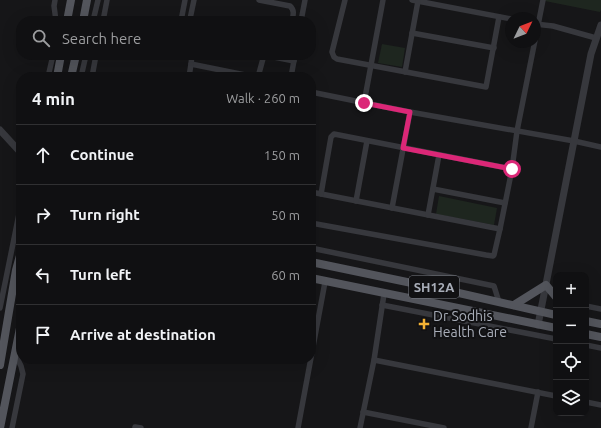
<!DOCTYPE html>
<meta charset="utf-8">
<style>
body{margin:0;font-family:Ubuntu,sans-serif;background:#19191b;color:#f1f3f6}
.controls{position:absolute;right:12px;bottom:12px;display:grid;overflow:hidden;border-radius:8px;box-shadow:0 4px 16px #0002}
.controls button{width:36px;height:36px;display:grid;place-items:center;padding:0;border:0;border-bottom:1px solid #303032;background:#101012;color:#f1f3f6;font:20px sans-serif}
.compass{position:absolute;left:505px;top:12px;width:36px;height:36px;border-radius:50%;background:#101012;box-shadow:0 4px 16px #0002;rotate:47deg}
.stop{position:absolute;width:12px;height:12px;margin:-9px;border:3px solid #db2777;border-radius:50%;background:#fff}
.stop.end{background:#db2777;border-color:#fff;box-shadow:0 1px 4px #0008}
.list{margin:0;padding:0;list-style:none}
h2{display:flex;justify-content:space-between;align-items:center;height:52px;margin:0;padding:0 16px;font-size:17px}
h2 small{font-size:13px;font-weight:400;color:#9c9d9f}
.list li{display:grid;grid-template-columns:26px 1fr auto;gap:12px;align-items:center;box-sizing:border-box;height:60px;padding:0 16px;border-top:1px solid #303032}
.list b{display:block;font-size:15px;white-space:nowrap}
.list em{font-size:13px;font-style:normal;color:#9c9d9f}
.icon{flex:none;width:22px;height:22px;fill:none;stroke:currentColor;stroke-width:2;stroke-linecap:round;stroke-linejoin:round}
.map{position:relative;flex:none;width:601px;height:428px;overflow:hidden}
.search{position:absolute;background:#101012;box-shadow:0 4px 16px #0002;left:16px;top:16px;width:300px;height:44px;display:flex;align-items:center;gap:10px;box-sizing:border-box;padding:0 14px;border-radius:16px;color:#9c9d9f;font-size:15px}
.panel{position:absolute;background:#101012;box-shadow:0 4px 16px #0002;left:16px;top:72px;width:300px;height:292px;border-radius:16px}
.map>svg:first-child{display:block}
.green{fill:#1e261f}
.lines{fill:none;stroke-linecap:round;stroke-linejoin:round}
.minor{stroke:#37383d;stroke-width:5.5}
.tertiary{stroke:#37383d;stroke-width:7}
.primary{stroke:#53555c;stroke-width:8}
.route{stroke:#db2777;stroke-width:5}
.poi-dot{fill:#f2b134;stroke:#111113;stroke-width:1.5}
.labels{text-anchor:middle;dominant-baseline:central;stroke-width:4;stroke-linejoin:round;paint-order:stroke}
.shield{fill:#111113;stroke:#7b7e86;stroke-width:1}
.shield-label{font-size:13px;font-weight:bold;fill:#a8adb8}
.poi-label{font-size:14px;fill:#a8adb8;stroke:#111113;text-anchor:start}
</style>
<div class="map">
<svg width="601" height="428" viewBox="0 0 601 428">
<rect width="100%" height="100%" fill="#161618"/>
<!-- green -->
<g class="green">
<path d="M540 0H601V10L600 12Z"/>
<path d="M382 44 405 48 402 67 378 63Z"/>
<path d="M439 196 497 208 494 225 436 214Z"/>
</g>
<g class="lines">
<!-- minor -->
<g class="minor">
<path d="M55 0 54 6 56 21"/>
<path d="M194 0 190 19 197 21"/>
<path d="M259 0 290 6C295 10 293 16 292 21"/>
<path d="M345 0 332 52 334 57 337 59 486 87 499 17"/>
<path d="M412 0 511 19"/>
<path d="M93 21 98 0"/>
<path d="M103 21 107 0"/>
<path d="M181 21 185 0"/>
<path d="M301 21 305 0"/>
<path d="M535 24 553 26 596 38"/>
<path d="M412 33 494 48"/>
<path d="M148 55 155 57"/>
<path d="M192 55 191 64 255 77"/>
<path d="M405 72 418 1"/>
<path d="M48 77 53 55"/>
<path d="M81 77 86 55"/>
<path d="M92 77 96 55"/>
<path d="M189 77 191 64"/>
<path d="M258 77 264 55 294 61"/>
<path d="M291 77 295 55"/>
<path d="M311 92 410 112 574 141 601 147"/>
<path d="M364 103 383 0"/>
<path d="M433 189 505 203"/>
<path d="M311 192 500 229"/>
<path d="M321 194 331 137 334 134 512 169"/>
<path d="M356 201 367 141"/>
<path d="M392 208 410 112"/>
<path d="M428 215 439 155"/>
<path d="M311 223 486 255 493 256 494 255 500 229 512 169 517 131 543 0"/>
<path d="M311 248 494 286 499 302"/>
<path d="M382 305 556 339"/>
<path d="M586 306 601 309"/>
<path d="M0 308 21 204"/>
<path d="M586 345 601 348"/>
<path d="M374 360 556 396"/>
<path d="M586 402 601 405"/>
<path d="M363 412 444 428"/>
<path d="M135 427 141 428"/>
<path d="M12 428 23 374 21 366 15 354"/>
<path d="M298 428 325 282"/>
<path d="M360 428 374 360 384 294"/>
<path d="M531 428 538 392"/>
</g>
<!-- tertiary -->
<g class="tertiary">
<path d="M0 130 21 153"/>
<path d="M538 325 591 54 601 25"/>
</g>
<!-- primary -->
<g class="primary">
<path d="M67 21 71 0"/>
<path d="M83 21 87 0"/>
<path d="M57 77 61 55"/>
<path d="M71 77 76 55"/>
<path d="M311 262 450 291 556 315"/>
<path d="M311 278 556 328"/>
<path d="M514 305 546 285 556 297"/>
<path d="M586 321 601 324"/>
<path d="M586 334 601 337"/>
<path d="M0 365 16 270 21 252"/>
<path d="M0 428 21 323"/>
</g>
</g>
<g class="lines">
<!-- route -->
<path class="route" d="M364 103 410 112 403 148 512 169"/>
</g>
<!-- markers -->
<path class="poi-dot" d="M422 318h4v4h4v4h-4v4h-4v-4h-4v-4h4z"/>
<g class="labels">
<!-- shield labels -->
<rect class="shield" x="409" y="276" width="50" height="22" rx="3"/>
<g class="shield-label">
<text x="434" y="287">SH12A</text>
</g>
<!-- poi labels -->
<g class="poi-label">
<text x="433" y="316">Dr Sodhis<tspan x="433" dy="16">Health Care</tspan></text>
</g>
</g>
</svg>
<div class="controls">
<button>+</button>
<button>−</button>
<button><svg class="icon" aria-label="locate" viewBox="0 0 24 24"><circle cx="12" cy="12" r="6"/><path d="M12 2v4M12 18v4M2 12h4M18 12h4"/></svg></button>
<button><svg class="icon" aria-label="layers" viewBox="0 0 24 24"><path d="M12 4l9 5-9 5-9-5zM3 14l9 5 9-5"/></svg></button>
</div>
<svg class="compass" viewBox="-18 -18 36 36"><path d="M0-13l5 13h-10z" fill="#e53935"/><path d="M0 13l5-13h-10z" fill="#9c9d9f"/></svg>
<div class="stop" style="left:512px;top:169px"></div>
<div class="stop end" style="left:364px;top:103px"></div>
<div class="search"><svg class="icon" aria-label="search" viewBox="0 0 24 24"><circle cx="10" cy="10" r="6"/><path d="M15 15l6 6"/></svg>Search here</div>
<section class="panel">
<h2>4 min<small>Walk · 260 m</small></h2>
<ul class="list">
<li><svg class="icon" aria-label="ahead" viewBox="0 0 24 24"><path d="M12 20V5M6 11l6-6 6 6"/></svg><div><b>Continue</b></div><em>150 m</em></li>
<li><svg class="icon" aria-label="right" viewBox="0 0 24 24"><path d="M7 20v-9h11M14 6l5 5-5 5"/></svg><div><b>Turn right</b></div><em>50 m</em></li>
<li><svg class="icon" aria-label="left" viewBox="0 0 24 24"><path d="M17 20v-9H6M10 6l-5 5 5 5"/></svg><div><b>Turn left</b></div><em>60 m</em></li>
<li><svg class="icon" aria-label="arrive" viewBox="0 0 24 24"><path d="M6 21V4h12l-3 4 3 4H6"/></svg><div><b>Arrive at destination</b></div></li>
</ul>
</section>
</div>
